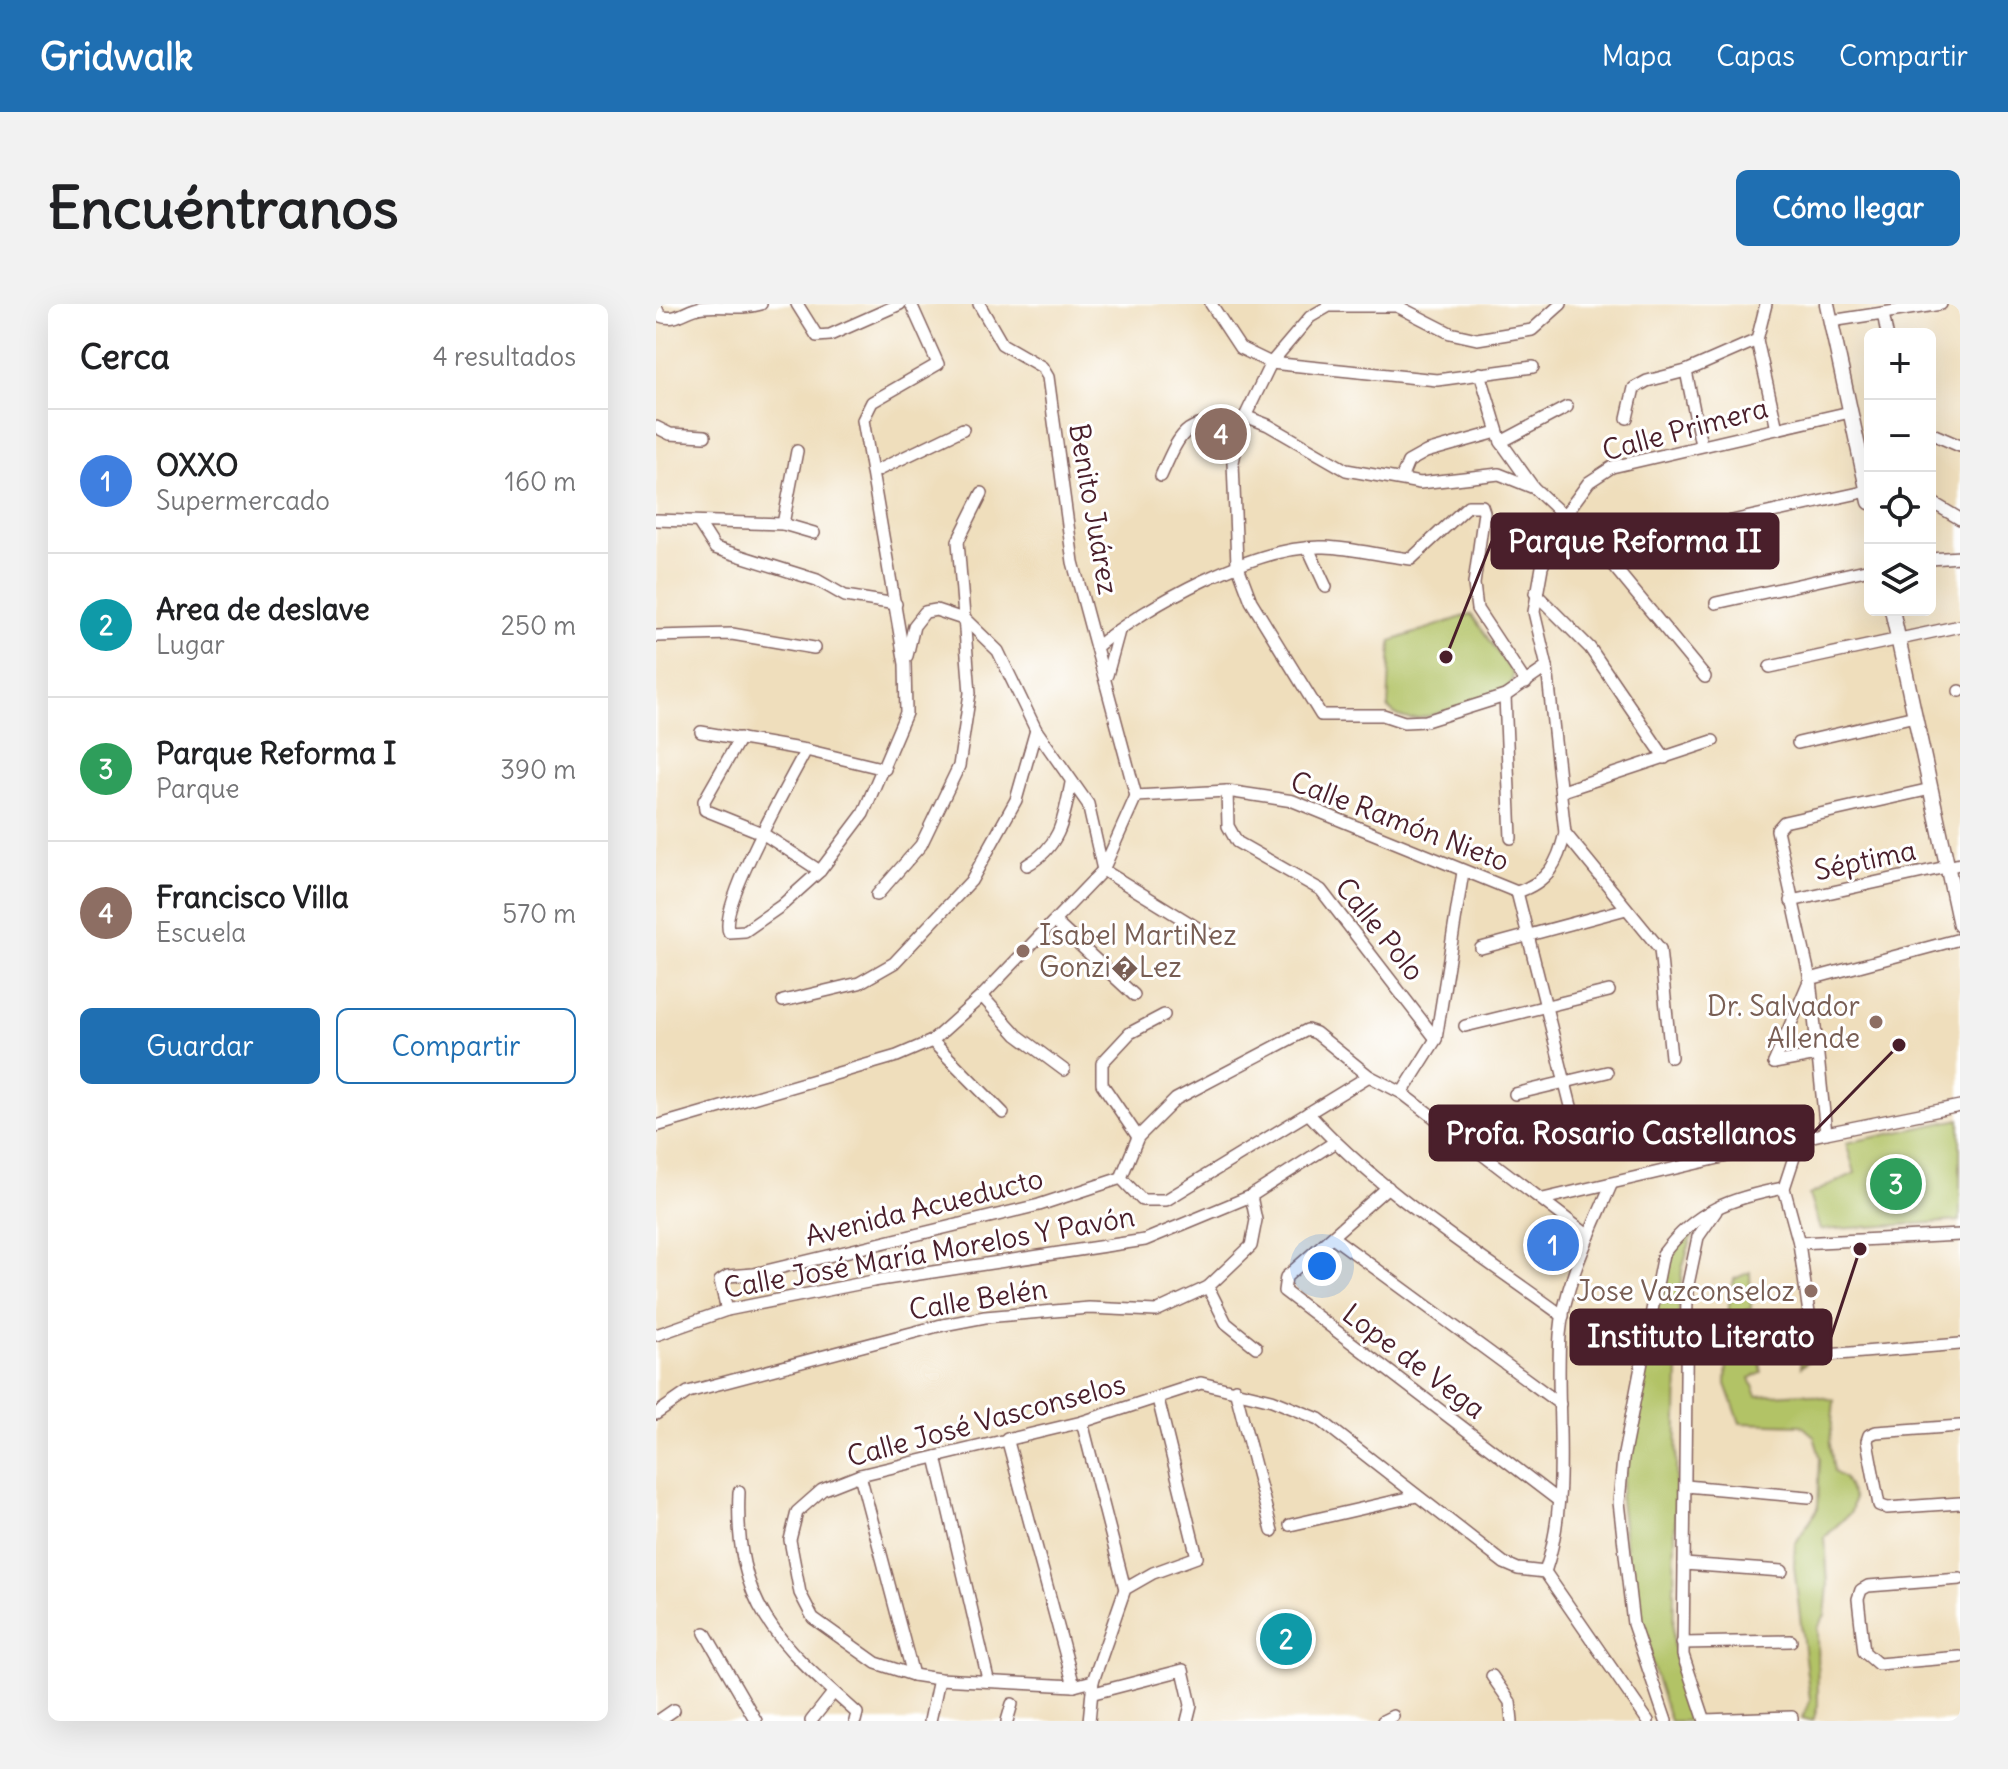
<!DOCTYPE html>
<html lang="es">
<meta charset="utf-8">
<style>
body{margin:0;font-family:Delius,sans-serif;background:#f2f2f2;color:#202124}
.controls{position:absolute;right:24px;top:24px;display:grid;overflow:hidden;border-radius:12px;box-shadow:0 8px 32px #0002}
.controls button{width:72px;height:72px;display:grid;place-items:center;padding:0;border:0;border-bottom:2px solid #e0e0e0;background:#fff;color:#202124;font:40px sans-serif}
.you{position:absolute;left:666px;top:962px;width:28px;height:28px;margin:-20px;border:6px solid #fff;border-radius:50%;background:#1a73e8;box-shadow:0 0 0 12px #1a73e833}
.badge{display:grid;place-items:center;width:52px;height:52px;border-radius:50%;background:#1f6fb2;color:#fff;font-size:26px;font-weight:700}
.pin{position:absolute;translate:-50% -50%;border:4px solid #fff;box-shadow:0 2px 8px #0006}
.list{margin:0;padding:0;list-style:none}
h2{display:flex;justify-content:space-between;align-items:center;height:104px;margin:0;padding:0 32px;font-size:34px}
h2 small{font-size:26px;font-weight:400;color:#757577}
.list li{display:grid;grid-template-columns:52px 1fr auto;gap:24px;align-items:center;box-sizing:border-box;height:144px;padding:0 32px;border-top:2px solid #e0e0e0}
.list b{display:block;font-size:30px;white-space:nowrap}
.list p{margin:0;font-size:26px;white-space:nowrap;color:#757577}
.list em{font-size:26px;font-style:normal;color:#757577}
.actions{display:flex;gap:16px;padding:24px 32px}
.actions a{flex:1;padding:18px 0;border:2px solid #1f6fb2;border-radius:12px;text-align:center;font-size:28px;color:#1f6fb2}
.actions .main{background:#1f6fb2;color:#fff}
.icon{flex:none;width:44px;height:44px;fill:none;stroke:currentColor;stroke-width:2;stroke-linecap:round;stroke-linejoin:round}
.map{position:relative;flex:none;width:1304px;height:1417px;overflow:hidden;border-radius:12px}
header{display:flex;align-items:center;gap:48px;box-sizing:border-box;height:112px;padding:0 40px;background:#1f6fb2;color:#fff}
header strong{font-size:38px}
nav{display:flex;gap:44px;margin-inline-start:auto;font-size:28px}
.intro{display:flex;align-items:center;justify-content:space-between;box-sizing:border-box;height:192px;padding:0 48px}
h1{margin:0;font-size:56px}
.button{padding:20px 36px;border-radius:12px;background:#1f6fb2;color:#fff;font-size:28px;font-weight:700}
main{display:flex;gap:48px;padding:0 48px}
aside{flex:1;background:#fff;border-radius:12px;box-shadow:0 8px 32px #0002}
.map>svg:first-child{display:block}
.green{fill:#b2c366;stroke:#7e7148;stroke-width:2}
.lines{fill:none;stroke-linecap:round;stroke-linejoin:round}
.minor-casing{stroke:#84625e;stroke-width:14}
.major-casing{stroke:#84625e;stroke-width:17}
.minor{stroke:#fff;stroke-width:11}
.major{stroke:#fff;stroke-width:14}
.education-dot{fill:#8d6e63;stroke:#fff;stroke-width:3}
.labels{text-anchor:middle;dominant-baseline:central;stroke-width:6;stroke-linejoin:round;paint-order:stroke}
.street-label{font-size:28px;fill:#4a1f2b;stroke:#fff}
.education-label{font-size:28px;fill:#785e54;stroke:#fff;text-anchor:end}
.leader{fill:none;stroke:#4a1f2b;stroke-width:3}
.callout-dot{fill:#4a1f2b;stroke:#fff;stroke-width:3}
.callout{fill:#4a1f2b;stroke:#4a1f2b;stroke-width:3}
.callout-label{font-size:30px;text-anchor:middle;font-weight:bold;fill:#fff}
</style>
<header>
<strong>Gridwalk</strong>
<nav><a>Mapa</a><a>Capas</a><a>Compartir</a></nav>
</header>
<div class="intro"><h1>Encuéntranos</h1><a class="button">Cómo llegar</a></div>
<main>
<aside>
<h2>Cerca<small>4 resultados</small></h2>
<ul class="list">
<li><span class="badge" style="background:#3f7fe0">1</span><div><b>OXXO</b><p>Supermercado</p></div><em>160 m</em></li>
<li><span class="badge" style="background:#0f9aa8">2</span><div><b>Area de deslave</b><p>Lugar</p></div><em>250 m</em></li>
<li><span class="badge" style="background:#2e9e5b">3</span><div><b>Parque Reforma I</b><p>Parque</p></div><em>390 m</em></li>
<li><span class="badge" style="background:#8d6e63">4</span><div><b>Francisco Villa</b><p>Escuela</p></div><em>570 m</em></li>
</ul>
<div class="actions"><a class="main">Guardar</a><a>Compartir</a></div>
</aside>
<div class="map">
<svg width="1304" height="1417" viewBox="0 0 1304 1417">
<rect width="100%" height="100%" fill="#fff"/>
<filter id="ink" filterUnits="userSpaceOnUse"><feTurbulence type="fractalNoise" baseFrequency=".0125" numOctaves="2"/><feDisplacementMap in="SourceGraphic" scale="16" xChannelSelector="R" yChannelSelector="G"/><feConvolveMatrix kernelMatrix="1 2 1 2 8 2 1 2 1" color-interpolation-filters="sRGB"/></filter>
<filter id="wash" filterUnits="userSpaceOnUse"><feTurbulence type="fractalNoise" baseFrequency=".006" numOctaves="4" result="noise"/><feDisplacementMap in="SourceGraphic" scale="32" xChannelSelector="R" yChannelSelector="G"/><feGaussianBlur stdDeviation="1.8" result="paint"/><feColorMatrix in="noise" values="0 0 0 0 0 0 0 0 0 0 0 0 0 0 0 0 0 1.4 0 .05"/><feComposite in="paint" operator="in"/></filter>
<g filter="url(#wash)">
<rect width="100%" height="100%" fill="#efdebc"/>
<!-- green -->
<g class="green">
<path d="M815 310 857 370 855 381C840 392 774 414 755 415 747 415 738 410 732 404L735 337Z"/>
<path d="M1304 815V917L1164 926 1153 891 1199 869 1190 839Z"/>
<path d="M1039 923 1026 964 1023 1002 1017 1340 1023 1375 1040 1417H1014L976 1298 964 1195 1012 952 1025 931Z"/>
<path d="M1094 968 1095 1005 1090 1006 1097 1058 1104 1057 1106 1069 1094 1074 1101 1092 1147 1089 1178 1096 1174 1140 1178 1168 1188 1174 1198 1195 1195 1208 1169 1233 1172 1282 1169 1311 1161 1324 1162 1401 1157 1417 1146 1414 1154 1396 1138 1262 1139 1240 1162 1204 1164 1153 1158 1132 1145 1121 1084 1119 1070 1080 1073 1001 1078 975Z"/>
<path d="M1149 1004 1158 1052 1145 1063 1136 1007Z"/>
</g>
</g>
<g filter="url(#ink)">
<g class="lines">
<defs>
<g id="minor">
<path d="M141 0 161 32 174 31 244 0"/>
<path d="M323 0 346 40 386 63 392 73 417 258 480 492"/>
<path d="M555 0 584 44 615 59 781 76 877 63"/>
<path d="M0 3 4 12C21 18 30 5 47 3 67 1 85 6 105 0"/>
<path d="M1227 9 1231 30"/>
<path d="M1175 17 1285 0"/>
<path d="M1101 36 1121 125"/>
<path d="M1030 67 1045 141"/>
<path d="M824 69 845 138 877 183"/>
<path d="M589 112 612 121 690 166 764 179 843 170 878 184 908 212"/>
<path d="M971 114 978 84 991 77 1030 67 1101 36 1110 0"/>
<path d="M0 123 14 130 49 132"/>
<path d="M1274 129 1304 142"/>
<path d="M845 138 911 103"/>
<path d="M218 168 307 125"/>
<path d="M505 172C527 122 530 115 585 121"/>
<path d="M745 175 752 158 770 148 841 128"/>
<path d="M1274 197 1304 215"/>
<path d="M912 207 1049 373"/>
<path d="M0 216 127 220 158 229"/>
<path d="M43 219 59 244 161 276 189 292 240 300"/>
<path d="M127 220 141 147"/>
<path d="M1008 232 1212 187"/>
<path d="M652 244 670 283"/>
<path d="M1274 255 1304 253"/>
<path d="M879 289 934 344 1009 454"/>
<path d="M1060 299 1214 265"/>
<path d="M0 332 76 330 158 344"/>
<path d="M440 343C491 301 601 240 669 243 697 244 726 252 755 255L812 202H826L828 208 818 280 821 305 870 379"/>
<path d="M251 352 258 322 269 308 280 306 310 316 342 347 380 426 432 500 447 566 561 636"/>
<path d="M891 363 849 392 770 417 748 418 727 411H665L595 297 581 260 577 158 585 121 615 59 654 13 673 2H741L794 29 821 35 876 26 905 0"/>
<path d="M1114 363 1304 322"/>
<path d="M451 371 463 327"/>
<path d="M1303 387H1304"/>
<path d="M849 392 855 534"/>
<path d="M45 428 150 446 229 465"/>
<path d="M84 434 48 497 49 506 106 529 164 567"/>
<path d="M1142 439 1259 412"/>
<path d="M150 446C135 474 61 605 73 628L89 627 125 602 164 567 207 510 250 409 249 360 207 116 216 98 282 60 255 0"/>
<path d="M571 487 572 522 581 538 665 586 780 735"/>
<path d="M906 487 1057 437"/>
<path d="M480 492 571 487 637 497 861 588C892 578 902 559 909 529"/>
<path d="M371 561C404 543 408 515 415 479"/>
<path d="M861 588 922 830"/>
<path d="M221 591 265 541 303 462 314 389 302 237 326 189"/>
<path d="M1135 597 1304 560"/>
<path d="M399 618 478 691"/>
<path d="M825 644 970 605"/>
<path d="M326 692 361 731 408 766"/>
<path d="M127 697 203 679 238 659 315 577 360 496 380 426"/>
<path d="M809 722 953 687"/>
<path d="M276 737 347 809"/>
<path d="M1015 753 1004 645 909 529 891 363 878 308 886 263 908 212 933 178 956 163 1194 108"/>
<path d="M1118 759 1154 675 1304 635"/>
<path d="M1118 759 1161 751"/>
<path d="M746 789 780 735 807 568"/>
<path d="M859 790 951 768"/>
<path d="M652 809C724 889 820 948 907 1012"/>
<path d="M0 822 241 752 276 737 326 692 447 566 480 492"/>
<path d="M1170 829 1154 675 1121 526 1128 518 1275 485"/>
<path d="M482 833 446 780V759L474 729 508 711"/>
<path d="M1144 835 1128 884 1143 939 1159 1052 1304 1040"/>
<path d="M465 874 482 833 520 795 651 726 660 729 713 772 746 789 933 932"/>
<path d="M465 874 486 896H510L713 772"/>
<path d="M732 883 630 973 628 987 903 1197"/>
<path d="M887 895 1170 829 1304 802"/>
<path d="M678 934 904 1100"/>
<path d="M1143 939 1304 931"/>
<path d="M552 983 570 1019 600 1043"/>
<path d="M71 1006 64 977 72 972 98 970 383 901 465 874"/>
<path d="M0 1031 71 1006 217 977 489 936 595 892 679 838"/>
<path d="M579 1085 616 1227"/>
<path d="M0 1110 32 1088 282 1022 329 1013 433 1004 500 1007 552 983 595 942 600 916 595 892"/>
<path d="M426 1118 469 1285"/>
<path d="M1304 1122 1220 1128 1213 1131 1211 1137 1223 1201 1231 1204 1304 1199"/>
<path d="M351 1134 418 1382"/>
<path d="M280 1153 332 1375"/>
<path d="M204 1171 257 1371"/>
<path d="M1030 1182 1153 1193"/>
<path d="M83 1188C78 1301 122 1339 201 1409L199 1417"/>
<path d="M634 1221 761 1192"/>
<path d="M1028 1260 1126 1267"/>
<path d="M889 1268C915 1192 899 1109 904 1031 908 980 935 928 955 881"/>
<path d="M889 1268 992 1417"/>
<path d="M1304 1275 1212 1282 1205 1286 1202 1295 1208 1348 1222 1360 1304 1353"/>
<path d="M49 1329 100 1417"/>
<path d="M1026 1339 1135 1337"/>
<path d="M836 1372 854 1398 856 1417"/>
<path d="M437 1377 418 1382 283 1375 257 1371 220 1359 157 1314 144 1289 134 1236 141 1208 166 1186 204 1171 426 1118 545 1079 616 1096 663 1115 848 1259 862 1265 889 1268"/>
<path d="M438 1389 527 1366 535 1401 531 1417"/>
<path d="M1049 1416 1136 1413V1417"/>
<path d="M2 1417 18 1406"/>
<path d="M155 1417 177 1389"/>
<path d="M274 1417 283 1375"/>
<path d="M351 1417 356 1400"/>
<path d="M433 1417 437 1377 469 1285 497 1269 541 1253 502 1095"/>
<path d="M727 1417 737 1412"/>
<path d="M1010 1417 977 1320 963 1198 967 1155 1007 950C1040 906 1075 894 1128 884"/>
<path d="M1049 1417 1027 1351 1031 985 1042 933 1060 907"/>
</g>
<g id="major">
<path d="M1171 0 1214 198"/>
<path d="M1236 306 1304 621"/>
</g>
</defs>
<!-- minor casing -->
<use href="#minor" class="minor-casing"/>
<!-- major casing -->
<use href="#major" class="major-casing"/>
<!-- minor -->
<use href="#minor" class="minor"/>
<!-- major -->
<use href="#major" class="major"/>
</g>
</g>
<!-- markers -->
<g class="education-dot">
<circle cx="367" cy="647" r="8"/>
<circle cx="1220" cy="718" r="8"/>
<circle cx="1155" cy="987" r="8"/>
</g>
<g class="labels">
<!-- street labels -->
<g class="street-label">
<text transform="translate(1029 125) rotate(-15)">Calle Primera</text>
<text transform="translate(438 205) rotate(80)">Benito Juárez</text>
<text transform="translate(744 517) rotate(21)">Calle Ramón Nieto</text>
<text transform="translate(1209 556) rotate(-12)">Séptima</text>
<text transform="translate(724 625) rotate(51)">Calle Polo</text>
<text transform="translate(268 903) rotate(-14)">Avenida Acueducto</text>
<text transform="translate(273 948) rotate(-10)">Calle José María Morelos Y Pavón</text>
<text transform="translate(322 995) rotate(-9)">Calle Belén</text>
<text transform="translate(758 1057) rotate(37)">Lope de Vega</text>
<text transform="translate(330 1116) rotate(-15)">Calle José Vasconselos</text>
</g>
<!-- education labels -->
<g class="education-label">
<text x="383" y="631" text-anchor="start">Isabel MartiNez<tspan x="383" dy="32">Gonzi�Lez</tspan></text>
<text x="1204" y="702">Dr. Salvador<tspan x="1204" dy="32">Allende</tspan></text>
<text x="1139" y="987">Jose Vazconseloz</text>
</g>
</g>
<!-- callouts -->
<path class="leader" d="M790 353L836 237M1243 741L1157 829M1204 945L1175 1033"/>
<g class="callout-dot">
<circle cx="790" cy="353" r="8"/>
<circle cx="1243" cy="741" r="8"/>
<circle cx="1204" cy="945" r="8"/>
</g>
<g class="callout">
<rect x="836" y="210" width="286" height="54" rx="8"/>
<rect x="774" y="802" width="383" height="54" rx="8"/>
<rect x="915" y="1006" width="260" height="54" rx="8"/>
</g>
<g class="callout-label">
<text x="979" y="248">Parque Reforma II</text>
<text x="965" y="840">Profa. Rosario Castellanos</text>
<text x="1045" y="1043">Instituto Literato</text>
</g>
</svg>
<div class="controls">
<button>+</button>
<button>−</button>
<button><svg class="icon" aria-label="locate" viewBox="0 0 24 24"><circle cx="12" cy="12" r="6"/><path d="M12 2v4M12 18v4M2 12h4M18 12h4"/></svg></button>
<button><svg class="icon" aria-label="layers" viewBox="0 0 24 24"><path d="M12 4l9 5-9 5-9-5zM3 14l9 5 9-5"/></svg></button>
</div>
<div class="you"></div>
<div class="pin badge" style="left:897px;top:941px;background:#3f7fe0">1</div>
<div class="pin badge" style="left:630px;top:1335px;background:#0f9aa8">2</div>
<div class="pin badge" style="left:1240px;top:880px;background:#2e9e5b">3</div>
<div class="pin badge" style="left:565px;top:130px;background:#8d6e63">4</div>
</div>
</main>
